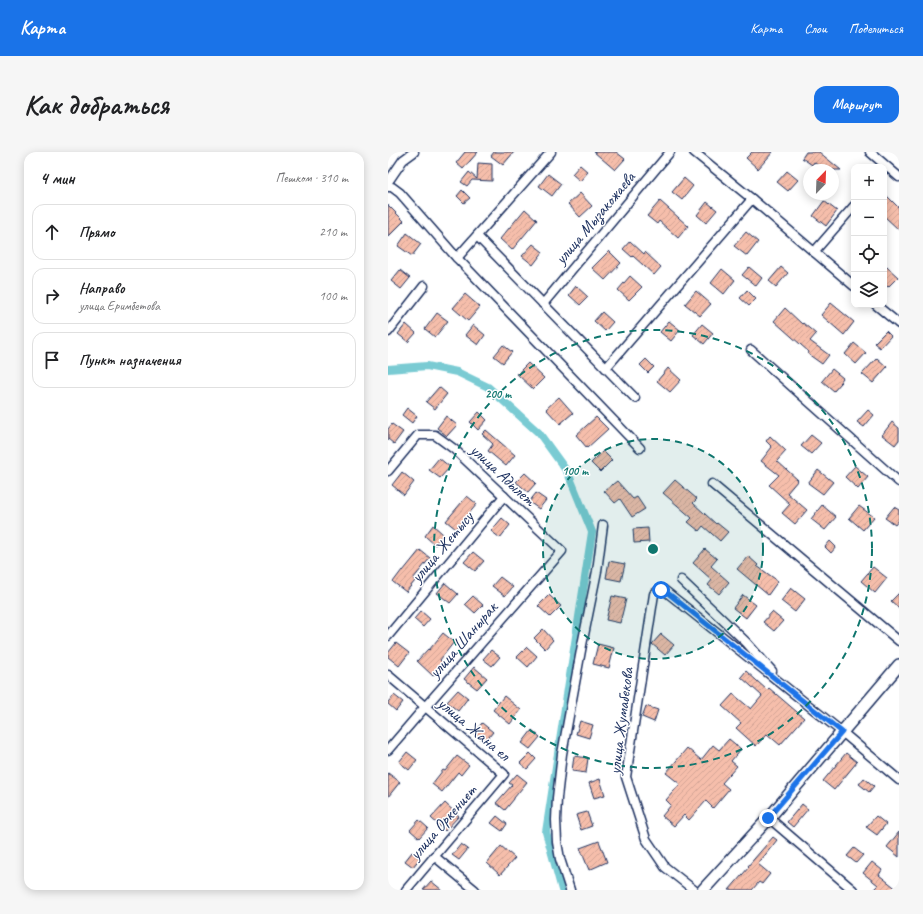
<!DOCTYPE html>
<html lang="ru">
<meta charset="utf-8">
<style>
body{margin:0;font-family:Caveat,sans-serif;background:#f6f6f6;color:#202124}
.controls{position:absolute;right:12px;top:12px;display:grid;overflow:hidden;border-radius:8px;box-shadow:0 2px 10px #0003}
.controls button{width:36px;height:36px;display:grid;place-items:center;padding:0;border:0;border-bottom:1px solid #e0e0e0;background:#fff;color:#202124;font:20px sans-serif}
.compass{position:absolute;left:415px;top:12px;width:36px;height:36px;border-radius:50%;background:#fff;box-shadow:0 2px 10px #0003;rotate:23deg}
.stop{position:absolute;width:12px;height:12px;margin:-9px;border:3px solid #1a73e8;border-radius:50%;background:#fff}
.stop.end{background:#1a73e8;border-color:#fff;box-shadow:0 1px 4px #0008}
.list{margin:0;padding:0;list-style:none}
h2{display:flex;justify-content:space-between;align-items:center;height:52px;margin:0;padding:0 16px;font-size:17px}
h2 small{font-size:13px;font-weight:400;color:#757577}
.list li{display:grid;grid-template-columns:26px 1fr auto;gap:12px;align-items:center;box-sizing:border-box;height:56px;margin:0 8px 8px;padding:0 8px;border:1px solid #e0e0e0;border-radius:12px}
.list b{display:block;font-size:15px;white-space:nowrap}
.list p{margin:0;font-size:13px;white-space:nowrap;color:#757577}
.list em{font-size:13px;font-style:normal;color:#757577}
.icon{flex:none;width:22px;height:22px;fill:none;stroke:currentColor;stroke-width:2;stroke-linecap:round;stroke-linejoin:round}
.map{position:relative;flex:none;width:511px;height:738px;overflow:hidden;border-radius:12px}
header{display:flex;align-items:center;gap:24px;box-sizing:border-box;height:56px;padding:0 20px;background:#1a73e8;color:#fff}
header strong{font-size:19px}
nav{display:flex;gap:22px;margin-inline-start:auto;font-size:14px}
.intro{display:flex;align-items:center;justify-content:space-between;box-sizing:border-box;height:96px;padding:0 24px}
h1{margin:0;font-size:28px}
.button{padding:10px 18px;border-radius:12px;background:#1a73e8;color:#fff;font-size:14px;font-weight:700}
main{display:flex;gap:24px;padding:0 24px}
aside{flex:1;background:#fff;border-radius:12px;box-shadow:0 2px 10px #0003}
.map>svg:first-child{display:block}
.lines{fill:none;stroke-linecap:round;stroke-linejoin:round}
.canal{stroke:#7acbd3;stroke-width:8}
.building{fill:url(#building-hatch);stroke:#1b2f5e}
.minor-casing{stroke:#1b2f5e;stroke-width:11}
.secondary-casing{stroke:#1b2f5e;stroke-width:14}
.minor{stroke:#fff;stroke-width:8}
.secondary{stroke:#fff;stroke-width:11}
.route{stroke:#1a73e8;stroke-width:5}
.ring{fill:none;stroke:#0f766e;stroke-width:2;stroke-dasharray:7 5}
.labels{text-anchor:middle;dominant-baseline:central;stroke-width:3;stroke-linejoin:round;paint-order:stroke}
.street-label{font-size:17px;fill:#1b2f5e;stroke:#fff}
.centre{fill:#0f766e;stroke:#fff;stroke-width:2}
.ring-label{font-size:12px;text-anchor:middle;font-weight:bold;fill:#0f766e;stroke:#fff;stroke-width:3;stroke-linejoin:round;paint-order:stroke}
</style>
<header>
<strong>Карта</strong>
<nav><a>Карта</a><a>Слои</a><a>Поделиться</a></nav>
</header>
<div class="intro"><h1>Как добраться</h1><a class="button">Маршрут</a></div>
<main>
<aside>
<h2>4 мин<small>Пешком · 310 m</small></h2>
<ul class="list">
<li><svg class="icon" aria-label="ahead" viewBox="0 0 24 24"><path d="M12 20V5M6 11l6-6 6 6"/></svg><div><b>Прямо</b></div><em>210 m</em></li>
<li><svg class="icon" aria-label="right" viewBox="0 0 24 24"><path d="M7 20v-9h11M14 6l5 5-5 5"/></svg><div><b>Направо</b><p>улица Еримбетова</p></div><em>100 m</em></li>
<li><svg class="icon" aria-label="arrive" viewBox="0 0 24 24"><path d="M6 21V4h12l-3 4 3 4H6"/></svg><div><b>Пункт назначения</b></div></li>
</ul>
</aside>
<div class="map">
<svg width="511" height="738" viewBox="0 0 511 738">
<defs>
<pattern id="building-hatch" width="6" height="6" patternUnits="userSpaceOnUse"><rect width="6" height="6" fill="#f6beab"/><path d="M-1 1l2-2M0 6l6-6M5 7l2-2" fill="none" stroke="#d2a496"/></pattern>
</defs>
<rect width="100%" height="100%" fill="#fff"/>
<filter id="ink" filterUnits="userSpaceOnUse"><feTurbulence type="fractalNoise" baseFrequency=".025" numOctaves="2"/><feDisplacementMap in="SourceGraphic" scale="8" xChannelSelector="R" yChannelSelector="G"/><feConvolveMatrix kernelMatrix="1 2 1 2 8 2 1 2 1" color-interpolation-filters="sRGB"/></filter>
<g filter="url(#ink)">
<g class="lines">
<!-- canal -->
<path class="canal" d="M0 217 39 214 69 220 100 235 151 281 180 321 204 380 158 680 174 738"/>
</g>
<!-- building -->
<g class="building">
<path d="M77 0H90L75 17 68 11Z"/>
<path d="M106 0H126L115 13 103 4Z"/>
<path d="M206 0H228L237 7 227 18Z"/>
<path d="M364 0H385L370 17 358 6Z"/>
<path d="M418 0H431L453 18H435L426 10 424 13 414 6Z"/>
<path d="M90 11 104 12V29L84 28 79 34 73 30 81 20 89 27Z"/>
<path d="M192 13 200 20 192 29 184 22Z"/>
<path d="M399 19 410 28 400 39 389 30Z"/>
<path d="M160 22 173 32 164 44 151 34Z"/>
<path d="M296 26 305 34 294 48 284 40Z"/>
<path d="M74 38 82 46 76 51 69 44Z"/>
<path d="M192 41 204 54 192 65 180 52Z"/>
<path d="M496 41 511 56V78L496 64Z"/>
<path d="M272 49 300 74 290 86 271 69 269 72 259 64Z"/>
<path d="M436 49 449 59 438 74 425 64Z"/>
<path d="M319 50 329 58 318 71 309 63Z"/>
<path d="M0 53 16 69 0 85Z"/>
<path d="M137 57 149 68 124 98 112 87Z"/>
<path d="M358 80 370 90 359 104 346 94Z"/>
<path d="M19 81 33 92 24 104 10 94Z"/>
<path d="M242 89 256 102 257 100 273 115 266 123 245 104 244 105 235 97Z"/>
<path d="M145 92 155 100 145 113 134 104Z"/>
<path d="M221 99 233 111 217 128 204 116Z"/>
<path d="M361 115 374 126 368 134 354 123Z"/>
<path d="M393 115 400 121 388 135 381 129Z"/>
<path d="M499 115 510 125 500 135 496 132V118Z"/>
<path d="M334 117 347 128 336 142 323 131Z"/>
<path d="M12 118 22 126 13 137 3 129Z"/>
<path d="M242 124 254 135 241 148 230 138Z"/>
<path d="M188 134 200 145 192 153 181 143Z"/>
<path d="M359 138 368 147 361 154 352 146Z"/>
<path d="M308 139 323 152 312 164 297 152Z"/>
<path d="M77 142 92 155 80 169 65 156Z"/>
<path d="M443 151 466 170 456 183 433 163Z"/>
<path d="M397 156 414 172 415 171 428 182 422 189 441 203 434 212 420 202 421 200 386 169Z"/>
<path d="M214 160 225 170 217 179 206 169Z"/>
<path d="M49 161 60 169 47 185 37 177Z"/>
<path d="M281 169 292 178 283 189 272 180Z"/>
<path d="M18 172 28 181 20 190 10 182Z"/>
<path d="M314 172 325 181 316 192 305 183Z"/>
<path d="M85 173 97 183 90 193 77 183Z"/>
<path d="M498 179 503 184 492 196 486 191Z"/>
<path d="M466 191 478 201 468 212 457 202Z"/>
<path d="M115 193 124 200 115 211 106 204Z"/>
<path d="M489 206 499 215 485 231 474 222Z"/>
<path d="M258 207 266 215 260 221 252 213Z"/>
<path d="M140 211 156 226 145 237 129 222Z"/>
<path d="M280 216 293 228 282 240 269 229Z"/>
<path d="M444 217 455 226 452 230 453 231 446 239 434 229Z"/>
<path d="M51 235 59 242 47 257 38 250Z"/>
<path d="M171 245 185 261 172 272 158 257Z"/>
<path d="M19 256 29 264 24 271 14 263Z"/>
<path d="M480 258 486 263 476 275 469 270Z"/>
<path d="M91 260 99 268 90 278 82 270Z"/>
<path d="M58 264 69 273 59 284 49 276Z"/>
<path d="M208 265 220 277 199 296 188 283Z"/>
<path d="M504 270 511 276V288L507 293 494 283Z"/>
<path d="M4 272 15 280 6 292 0 287V277Z"/>
<path d="M98 278 127 303 118 314 100 299 105 292 94 282Z"/>
<path d="M423 283 433 291 423 302 413 294Z"/>
<path d="M382 284 398 299 389 309 410 328 399 341 419 358 407 372 394 361 402 352 381 333 391 323 373 309 384 295 378 289Z"/>
<path d="M215 299 224 308 212 320 203 311Z"/>
<path d="M51 306 62 315 52 326 41 318Z"/>
<path d="M467 314 480 325 470 337 457 325Z"/>
<path d="M430 318 445 330 435 342 420 331Z"/>
<path d="M14 320 26 330 16 343 4 333Z"/>
<path d="M137 321 148 331 140 340 128 330Z"/>
<path d="M287 328 309 347 305 351 328 372 329 371 340 380 332 389 315 374 311 379 300 370 304 366 275 341Z"/>
<path d="M229 329 245 347 249 345 257 357 244 365 232 347 227 351 216 339Z"/>
<path d="M148 341 158 348 151 357 141 350Z"/>
<path d="M79 344 89 352 68 377 58 369Z"/>
<path d="M434 353 448 365 437 378 423 367Z"/>
<path d="M471 354 486 365 475 378 461 366Z"/>
<path d="M506 355 511 358V368L507 373 497 366Z"/>
<path d="M114 366 122 373 112 386 103 379Z"/>
<path d="M45 373 55 382 47 393 37 384Z"/>
<path d="M260 376 261 390 246 391 245 377Z"/>
<path d="M442 389 448 395 443 401 437 395Z"/>
<path d="M317 397 329 407 323 414 341 430 331 442 320 433 324 428 305 411Z"/>
<path d="M32 398 42 406 25 427 27 429 18 440 5 430 14 418 15 419Z"/>
<path d="M85 400 96 409 87 419 76 410Z"/>
<path d="M360 404 370 413 369 414 390 429 380 443 349 417Z"/>
<path d="M221 409 237 412 233 429 218 426Z"/>
<path d="M485 415 499 426 487 441 473 429Z"/>
<path d="M112 425 125 435 117 444 104 434Z"/>
<path d="M57 431 70 442 62 451 49 441Z"/>
<path d="M403 436 417 447 407 460 393 449Z"/>
<path d="M511 441V456L503 449Z"/>
<path d="M161 443 173 454 162 465 150 454Z"/>
<path d="M355 443 368 453 358 466 345 456Z"/>
<path d="M85 444 95 453 87 461 77 452Z"/>
<path d="M224 444 238 447 232 471 218 468Z"/>
<path d="M33 459 42 467 35 475 26 467Z"/>
<path d="M384 460 395 469 386 479 375 470Z"/>
<path d="M155 477 165 488 157 497 146 486Z"/>
<path d="M55 481 66 490 52 508 56 512 45 524 29 509 40 497 41 498Z"/>
<path d="M273 482 286 493 277 503 264 492Z"/>
<path d="M8 491 21 501 11 514 0 505V501Z"/>
<path d="M210 492 226 496 221 516 205 512Z"/>
<path d="M139 495 149 504 140 515 129 505Z"/>
<path d="M103 498 112 505 104 514 95 507Z"/>
<path d="M86 515 99 526 89 537 76 527Z"/>
<path d="M358 519 379 538 381 536 416 566 392 593 379 582 368 594 348 576 353 571 334 554 345 542 363 557 374 544 353 525Z"/>
<path d="M70 538 80 546 70 559 59 550Z"/>
<path d="M6 543 15 550 8 559 0 552V550Z"/>
<path d="M116 544 133 558 122 572 105 558Z"/>
<path d="M258 554 270 558 266 570 254 565Z"/>
<path d="M192 569 205 573 201 586 188 582Z"/>
<path d="M94 571 105 580 97 590 86 581Z"/>
<path d="M144 578 152 585 142 597 134 591Z"/>
<path d="M341 587 353 597 343 609 349 614 334 631 341 637 325 656 318 649 301 668 296 663 286 674 274 664 283 653 278 648 292 632 278 621 299 596 313 608 325 593 331 598Z"/>
<path d="M19 600 29 608 21 618 11 610Z"/>
<path d="M142 601 148 607 139 617 132 611Z"/>
<path d="M458 601 469 610 446 638 435 629Z"/>
<path d="M69 604 81 613 73 623 70 620 54 640 44 632 55 618 57 619Z"/>
<path d="M186 604 200 606 198 621 184 619Z"/>
<path d="M0 621 12 630 0 645Z"/>
<path d="M129 622 139 630 126 646V647L117 658 108 651 124 633 121 631Z"/>
<path d="M476 626 486 634 481 640 471 632Z"/>
<path d="M212 627 217 643 206 646 201 631Z"/>
<path d="M57 651 71 664 57 679 43 666Z"/>
<path d="M414 652 420 657 405 675 399 670Z"/>
<path d="M199 660 204 674 193 678 188 663Z"/>
<path d="M109 664 119 672 114 679 103 671Z"/>
<path d="M488 664 498 672 489 683 478 675Z"/>
<path d="M31 668 40 676 31 686 22 678Z"/>
<path d="M511 680V705L499 695Z"/>
<path d="M385 685 389 688 370 712 382 722 374 732 371 730 364 738H341L361 715 360 714Z"/>
<path d="M211 689 219 710 201 718 192 696Z"/>
<path d="M73 692 80 697 71 708 64 703Z"/>
<path d="M113 694 127 706 112 723 99 711Z"/>
<path d="M466 696 475 703 468 711 459 704Z"/>
<path d="M24 700 32 706 25 715 17 709Z"/>
<path d="M484 710 494 718 491 723 510 738H485L490 733 475 721Z"/>
<path d="M43 729 54 738H35Z"/>
</g>
<g class="lines">
<defs>
<g id="minor">
<path d="M306 0 364 47 466 134"/>
<path d="M482 0 511 25"/>
<path d="M0 30 15 8 26 0"/>
<path d="M0 35H4L12 41 69 106 252 296"/>
<path d="M89 84 247 246"/>
<path d="M426 100 466 54"/>
<path d="M69 106 163 0"/>
<path d="M155 152 282 0"/>
<path d="M488 153 511 172"/>
<path d="M0 180 36 134"/>
<path d="M363 198 511 330"/>
<path d="M218 216 364 47"/>
<path d="M0 319 30 283H47L66 297 174 399 37 555 0 598"/>
<path d="M324 332 511 489"/>
<path d="M293 428 358 490 384 519"/>
<path d="M0 484 116 344"/>
<path d="M0 523 116 622 18 738"/>
<path d="M381 666 465 738"/>
<path d="M46 704 87 738"/>
<path d="M182 738 172 707 169 690 168 668 169 646 174 602 194 493 209 419 215 373"/>
<path d="M306 738 277 715 258 687 238 625 266 442C269 439 271 438 276 438L454 580 511 628"/>
</g>
<path id="secondary" d="M315 738 381 666 511 513"/>
</defs>
<!-- minor casing -->
<use href="#minor" class="minor-casing"/>
<!-- secondary casing -->
<use href="#secondary" class="secondary-casing"/>
<!-- minor -->
<use href="#minor" class="minor"/>
<!-- secondary -->
<use href="#secondary" class="secondary"/>
</g>
</g>
<g class="lines" filter="url(#ink)">
<!-- route -->
<path class="route" d="M273 438H276L454 580 380 666"/>
</g>
<!-- distance rings -->
<circle cx="265" cy="397" r="110" fill="#0f766e" fill-opacity=".12"/>
<g class="ring">
<circle cx="265" cy="397" r="110"/>
<circle cx="265" cy="397" r="219"/>
</g>
<g class="labels">
<!-- street labels -->
<g class="street-label">
<text transform="translate(207 66) rotate(-50)">улица Мызакожаева</text>
<text transform="translate(115 323) rotate(43)">улица Адылет</text>
<text transform="translate(54 395) rotate(-50)">улица Жетысу</text>
<text transform="translate(75 488) rotate(-49)">улица Шанырак</text>
<text transform="translate(233 569) rotate(-83)">улица Жумабекова</text>
<text transform="translate(86 577) rotate(40)">улица Жана ел</text>
<text transform="translate(55 670) rotate(-49)">улица Оркениет</text>
</g>
</g>
<circle cx="265" cy="397" r="6" class="centre"/>
<g class="ring-label">
<text x="110" y="246">200 m</text>
<text x="187" y="323">100 m</text>
</g>
</svg>
<div class="controls">
<button>+</button>
<button>−</button>
<button><svg class="icon" aria-label="locate" viewBox="0 0 24 24"><circle cx="12" cy="12" r="6"/><path d="M12 2v4M12 18v4M2 12h4M18 12h4"/></svg></button>
<button><svg class="icon" aria-label="layers" viewBox="0 0 24 24"><path d="M12 4l9 5-9 5-9-5zM3 14l9 5 9-5"/></svg></button>
</div>
<svg class="compass" viewBox="-18 -18 36 36"><path d="M0-13l5 13h-10z" fill="#e53935"/><path d="M0 13l5-13h-10z" fill="#757577"/></svg>
<div class="stop" style="left:273px;top:438px"></div>
<div class="stop end" style="left:380px;top:666px"></div>
</div>
</main>
